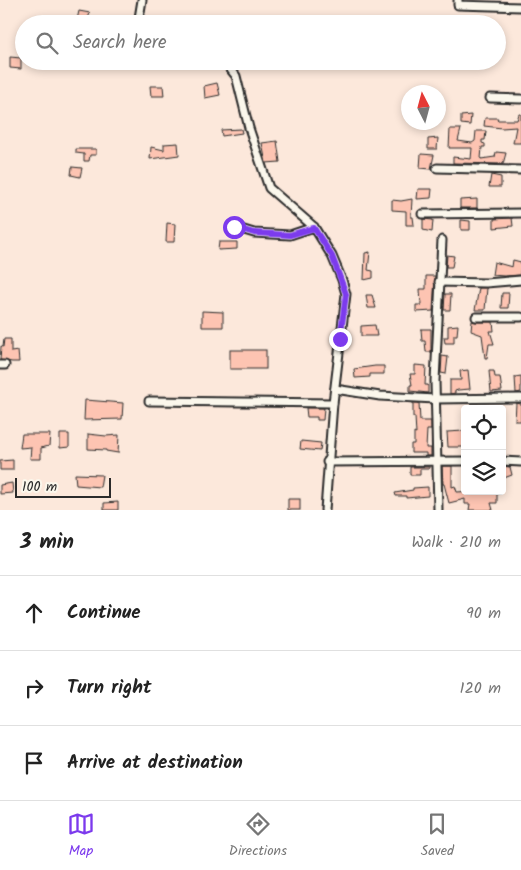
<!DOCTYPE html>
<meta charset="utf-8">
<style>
body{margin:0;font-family:Kalam,sans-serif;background:#f6f6f6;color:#222}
.controls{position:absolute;right:15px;bottom:15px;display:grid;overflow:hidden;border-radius:5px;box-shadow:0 2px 8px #0003}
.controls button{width:45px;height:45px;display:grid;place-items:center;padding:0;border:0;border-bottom:1px solid #e0e0e0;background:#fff;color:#222;font:25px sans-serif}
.compass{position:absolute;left:401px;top:85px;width:45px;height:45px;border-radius:50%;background:#fff;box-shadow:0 2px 8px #0003;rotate:354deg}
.scale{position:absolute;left:15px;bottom:12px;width:96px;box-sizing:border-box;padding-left:5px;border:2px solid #2b2b2b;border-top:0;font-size:14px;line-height:18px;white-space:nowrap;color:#2b2b2b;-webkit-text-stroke:4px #fbf7ec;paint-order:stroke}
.stop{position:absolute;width:15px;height:15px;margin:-11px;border:4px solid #7c3aed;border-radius:50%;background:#fff}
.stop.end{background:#7c3aed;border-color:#fff;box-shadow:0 1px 5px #0008}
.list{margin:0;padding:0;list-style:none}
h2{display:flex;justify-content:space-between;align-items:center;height:65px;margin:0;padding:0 20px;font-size:21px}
h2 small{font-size:16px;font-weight:400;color:#767676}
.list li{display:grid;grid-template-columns:32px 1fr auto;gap:15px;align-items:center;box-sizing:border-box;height:75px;padding:0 20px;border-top:1px solid #e0e0e0}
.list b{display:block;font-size:19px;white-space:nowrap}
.list em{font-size:16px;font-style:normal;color:#767676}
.icon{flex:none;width:28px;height:28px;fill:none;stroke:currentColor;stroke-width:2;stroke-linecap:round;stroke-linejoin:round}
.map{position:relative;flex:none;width:521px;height:510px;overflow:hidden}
.search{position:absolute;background:#fff;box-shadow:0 2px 8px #0003;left:15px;right:15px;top:15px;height:55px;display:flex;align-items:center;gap:12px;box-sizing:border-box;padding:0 18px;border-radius:28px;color:#767676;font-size:19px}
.sheet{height:290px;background:#fff}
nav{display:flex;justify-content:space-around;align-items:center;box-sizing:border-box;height:70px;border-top:1px solid #e0e0e0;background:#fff;font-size:14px;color:#767676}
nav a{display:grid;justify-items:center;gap:2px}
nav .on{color:#7c3aed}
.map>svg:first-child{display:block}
.building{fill:#fdc4b2;stroke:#2b2b2b}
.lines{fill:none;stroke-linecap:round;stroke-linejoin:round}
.minor-casing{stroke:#2b2b2b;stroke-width:11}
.minor{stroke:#fbf7ec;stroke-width:7}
.route{stroke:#7c3aed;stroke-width:6}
</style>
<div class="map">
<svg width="521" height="510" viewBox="0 0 521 510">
<rect width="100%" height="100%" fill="#fce8db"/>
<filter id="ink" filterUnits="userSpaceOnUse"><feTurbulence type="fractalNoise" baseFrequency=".02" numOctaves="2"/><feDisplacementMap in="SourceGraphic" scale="10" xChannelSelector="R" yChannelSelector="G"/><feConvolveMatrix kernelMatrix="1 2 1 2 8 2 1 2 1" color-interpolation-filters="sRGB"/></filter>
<g filter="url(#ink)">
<!-- building -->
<g class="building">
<path d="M79 11 90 13 86 24H76Z"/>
<path d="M10 57 21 58V69L10 68Z"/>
<path d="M217 83 220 95 205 98 204 86Z"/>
<path d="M150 86H163L164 96H151Z"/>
<path d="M519 114H521V143H513L516 127 502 128 484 126 485 118H498L497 120H517Z"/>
<path d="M471 115 470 125 461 124V116Z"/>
<path d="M241 129 242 133 222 136 221 130Z"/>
<path d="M450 129H461L458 141 472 143 475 141 476 131H486L485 140H482V143L485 144V147H482L481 159 495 157 496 152 506 153 503 164 453 163V157L471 159 472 148H449Z"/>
<path d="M438 138 437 149H428V139Z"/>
<path d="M277 141 280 162 266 163 262 143Z"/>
<path d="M178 143 179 155 150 159 151 147 164 150V144Z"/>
<path d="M76 149H96V155H90L89 161H84V154L76 153Z"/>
<path d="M421 154 434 155 431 169 420 168Z"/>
<path d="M72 167 82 168 80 177 71 175Z"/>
<path d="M491 175 501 177V187H489Z"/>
<path d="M418 189H432L431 198 417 199Z"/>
<path d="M412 199 411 217H413L414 225H406V211L392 210V200L401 201Z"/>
<path d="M477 199V208H460V200Z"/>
<path d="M512 218 513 226 494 228V219Z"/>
<path d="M423 219 433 220 432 232 423 230Z"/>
<path d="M461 220 470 221V230H461Z"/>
<path d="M167 223 175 224 174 242H166Z"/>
<path d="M219 242H237V249L218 250Z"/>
<path d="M370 252 368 270 373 271V278L364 280 365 253Z"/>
<path d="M447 255 454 256 452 267H446Z"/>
<path d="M513 260 521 262 520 275 504 276 492 275 494 262 512 267Z"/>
<path d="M426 276H435L433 311 416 312V305H421L420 289H426Z"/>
<path d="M479 288H487L485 310H475Z"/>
<path d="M502 293H509L508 308H501Z"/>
<path d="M445 294H451L450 310H444Z"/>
<path d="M366 295H372L376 308H368Z"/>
<path d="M202 311 223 312V327H202Z"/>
<path d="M472 321 476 322H493L494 331H490L494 344H489L487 358H485L482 335 471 331Z"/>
<path d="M375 325 377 336H361V326Z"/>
<path d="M458 325 457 335H454V343H445L444 337H448V326Z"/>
<path d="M421 329H431V352H426L425 341H422Z"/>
<path d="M4 339H11V352L18 351 19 362H12L0 360 1 346 3 347Z"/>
<rect x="230" y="350" width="36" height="19"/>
<path d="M442 356 448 357 446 374 441 373Z"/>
<path d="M415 365 426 366 425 385H428V393L410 391V385H412L410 374H415Z"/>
<path d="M375 366H384V374H370V377L355 378 354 369Z"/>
<path d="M468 370 470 389 458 390 455 391V393L450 394V380H461L460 371Z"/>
<path d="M489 371H494L495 377H500L502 391 491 392Z"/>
<path d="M521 376V392L516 393 515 377Z"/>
<path d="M85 400 123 403 122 419 84 420Z"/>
<path d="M413 403H419L420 421H431V430H427L426 448H431V456H426V453H411V444H414V433L416 434 415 417H413Z"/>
<path d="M516 403 521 404V421H515Z"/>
<path d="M306 408H324L323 420H317V417H307Z"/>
<path d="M464 431V447H448L447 432Z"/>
<path d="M22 434H50L49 446 41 448V459H30L31 447 20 448Z"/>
<path d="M60 434H69V447L60 448Z"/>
<path d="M88 434 106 436 119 435 118 453 106 451V450L88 449Z"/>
<path d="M301 441 321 443 320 451 300 449Z"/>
<path d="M13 460V470H0V461Z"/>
<path d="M442 466H452V487L455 486 457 492 473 491V493L497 491V503H491L493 510H469L470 504H465V499L449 503 444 484H443Z"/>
<path d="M502 466 510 467 512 475 504 478Z"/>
<path d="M410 467H429V469H420V475H410Z"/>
<path d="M75 474 102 475 100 487 76 485Z"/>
<path d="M12 483 13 493 0 494V485Z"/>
<path d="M428 487V496L406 498V496H396L395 493 413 490V488Z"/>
<rect x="288" y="499" width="12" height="11"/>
<path d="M118 502V510H104V503Z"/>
</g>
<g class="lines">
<defs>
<g id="minor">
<path d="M458 0V5L521 7"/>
<path d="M138 24 142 0"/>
<path d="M224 61 236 76 249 128 269 188 314 227 332 256 342 280 346 294 333 403 325 510"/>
<path d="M490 98 521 99"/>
<path d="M437 168 521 170"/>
<path d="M422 214 521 213"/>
<path d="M234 227 254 233 290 235 314 227"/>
<path d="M439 282 486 283 521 280"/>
<path d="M476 317H521"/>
<path d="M0 365H5"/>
<path d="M335 389 380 396 435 399 521 398"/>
<path d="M149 401 333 403"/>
<path d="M502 461 521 462"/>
<path d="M327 462 465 461"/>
<path d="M438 510 435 381 442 240"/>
</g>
</defs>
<!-- minor casing -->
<use href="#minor" class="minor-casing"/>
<!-- minor -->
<use href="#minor" class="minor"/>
</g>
</g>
<g class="lines" filter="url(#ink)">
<!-- route -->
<path class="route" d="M234 227 254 233 290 235 314 228 332 256 346 294 340 339"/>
</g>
</svg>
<div class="controls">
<button><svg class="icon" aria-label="locate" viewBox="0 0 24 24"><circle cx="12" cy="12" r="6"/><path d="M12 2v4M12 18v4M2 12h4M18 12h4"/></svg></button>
<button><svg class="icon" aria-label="layers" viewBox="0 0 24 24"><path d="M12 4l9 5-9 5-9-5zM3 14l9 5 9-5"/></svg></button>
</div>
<svg class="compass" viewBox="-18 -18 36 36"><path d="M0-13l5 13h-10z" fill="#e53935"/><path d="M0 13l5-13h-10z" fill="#767676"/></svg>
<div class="scale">100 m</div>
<div class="stop" style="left:234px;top:227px"></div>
<div class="stop end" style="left:340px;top:339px"></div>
<div class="search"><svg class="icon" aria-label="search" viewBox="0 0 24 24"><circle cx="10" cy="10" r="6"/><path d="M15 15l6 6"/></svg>Search here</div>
</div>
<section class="sheet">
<h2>3 min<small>Walk · 210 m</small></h2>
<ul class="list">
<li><svg class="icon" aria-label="ahead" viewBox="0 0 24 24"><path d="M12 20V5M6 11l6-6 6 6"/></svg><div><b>Continue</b></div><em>90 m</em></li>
<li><svg class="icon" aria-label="right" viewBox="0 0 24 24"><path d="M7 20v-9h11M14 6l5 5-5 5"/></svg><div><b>Turn right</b></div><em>120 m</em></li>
<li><svg class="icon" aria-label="arrive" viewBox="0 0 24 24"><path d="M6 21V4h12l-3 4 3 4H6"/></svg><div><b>Arrive at destination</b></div></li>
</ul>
</section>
<nav>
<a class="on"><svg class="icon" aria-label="map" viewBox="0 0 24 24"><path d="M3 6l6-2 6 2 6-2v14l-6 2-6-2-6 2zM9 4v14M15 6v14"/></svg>Map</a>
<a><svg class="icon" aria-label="directions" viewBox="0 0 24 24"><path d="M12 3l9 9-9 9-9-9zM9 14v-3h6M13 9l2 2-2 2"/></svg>Directions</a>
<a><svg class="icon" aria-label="saved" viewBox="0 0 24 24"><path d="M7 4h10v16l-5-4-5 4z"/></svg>Saved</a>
</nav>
